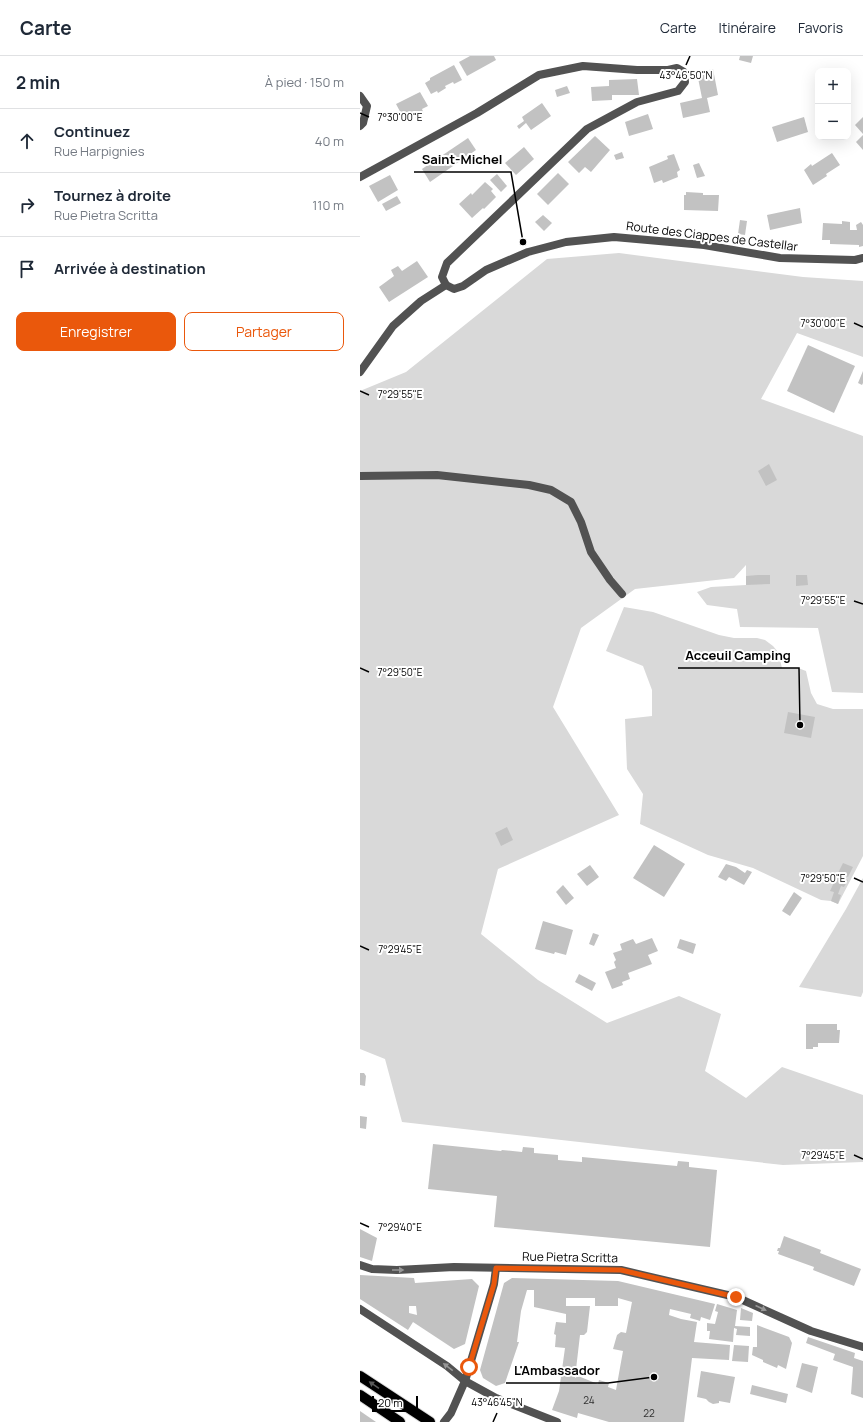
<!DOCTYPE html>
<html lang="fr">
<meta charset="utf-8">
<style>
body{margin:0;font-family:Manrope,sans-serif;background:#f2f2f3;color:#1f2937}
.controls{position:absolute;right:12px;top:12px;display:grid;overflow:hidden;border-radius:8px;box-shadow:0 4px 16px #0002}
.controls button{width:36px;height:36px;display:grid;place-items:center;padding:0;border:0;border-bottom:1px solid #e0e1e3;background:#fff;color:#1f2937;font:20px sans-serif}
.scale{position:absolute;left:12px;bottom:10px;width:46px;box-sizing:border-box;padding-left:4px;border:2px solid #000;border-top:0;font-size:11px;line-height:14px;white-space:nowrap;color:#000;-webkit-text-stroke:3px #fff;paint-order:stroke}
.stop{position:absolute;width:12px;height:12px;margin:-9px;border:3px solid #ea580c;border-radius:50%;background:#fff}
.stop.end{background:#ea580c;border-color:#fff;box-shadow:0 1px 4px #0008}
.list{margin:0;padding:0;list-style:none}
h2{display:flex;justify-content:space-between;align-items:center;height:52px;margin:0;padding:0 16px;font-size:17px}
h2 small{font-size:13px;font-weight:400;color:#747a83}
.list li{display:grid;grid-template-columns:26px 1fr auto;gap:12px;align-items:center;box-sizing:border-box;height:64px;padding:0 16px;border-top:1px solid #e0e1e3}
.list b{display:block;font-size:15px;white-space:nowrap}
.list p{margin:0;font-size:13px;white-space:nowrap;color:#747a83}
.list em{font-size:13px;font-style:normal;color:#747a83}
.actions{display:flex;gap:8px;padding:12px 16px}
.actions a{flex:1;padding:9px 0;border:1px solid #ea580c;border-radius:8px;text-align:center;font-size:14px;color:#ea580c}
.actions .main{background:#ea580c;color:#fff}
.icon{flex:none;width:22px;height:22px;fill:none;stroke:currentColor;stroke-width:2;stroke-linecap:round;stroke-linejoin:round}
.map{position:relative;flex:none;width:503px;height:1366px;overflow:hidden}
header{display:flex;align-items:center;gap:24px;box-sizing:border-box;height:56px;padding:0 20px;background:#fff;border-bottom:1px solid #e0e1e3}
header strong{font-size:19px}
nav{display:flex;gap:22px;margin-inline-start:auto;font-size:14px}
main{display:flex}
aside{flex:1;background:#fff}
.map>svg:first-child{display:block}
.green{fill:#d9d9d9}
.building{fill:#c2c2c2;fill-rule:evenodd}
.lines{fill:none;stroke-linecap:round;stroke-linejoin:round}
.primary-casing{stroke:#dbdbdb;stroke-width:12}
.minor{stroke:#525252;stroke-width:8}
.primary{stroke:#000;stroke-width:10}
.oneway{fill:#979797}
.oneway2{fill:#595959}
.route{stroke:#ea580c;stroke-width:5}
.ticks{fill:none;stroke:#000;stroke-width:1.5}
.labels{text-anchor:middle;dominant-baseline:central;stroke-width:4;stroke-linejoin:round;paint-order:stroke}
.number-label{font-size:10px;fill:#303030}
.street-label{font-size:12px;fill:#000;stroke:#fff}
.ticks-label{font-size:10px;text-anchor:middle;fill:#000;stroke:#fff;stroke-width:4;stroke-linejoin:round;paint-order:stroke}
.leader{fill:none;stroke:#000;stroke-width:1.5}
.callout-dot{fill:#000;stroke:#fff;stroke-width:1.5}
.callout-label{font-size:13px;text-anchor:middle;font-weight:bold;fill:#000;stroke:#fff;stroke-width:4;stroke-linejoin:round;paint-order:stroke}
</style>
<header>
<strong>Carte</strong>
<nav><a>Carte</a><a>Itinéraire</a><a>Favoris</a></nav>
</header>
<main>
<aside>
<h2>2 min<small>À pied · 150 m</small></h2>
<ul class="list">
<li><svg class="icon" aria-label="ahead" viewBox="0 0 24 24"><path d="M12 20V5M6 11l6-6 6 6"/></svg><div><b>Continuez</b><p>Rue Harpignies</p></div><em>40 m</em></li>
<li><svg class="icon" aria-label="right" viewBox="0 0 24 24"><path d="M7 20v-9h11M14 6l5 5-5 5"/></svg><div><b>Tournez à droite</b><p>Rue Pietra Scritta</p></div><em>110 m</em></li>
<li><svg class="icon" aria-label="arrive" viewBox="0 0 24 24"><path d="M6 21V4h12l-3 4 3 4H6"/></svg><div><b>Arrivée à destination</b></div></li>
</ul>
<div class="actions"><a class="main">Enregistrer</a><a>Partager</a></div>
</aside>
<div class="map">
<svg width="503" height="1366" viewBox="0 0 503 1366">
<rect width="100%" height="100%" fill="#fff"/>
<!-- green -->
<g class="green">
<path d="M259 197 443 221 503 225V301L437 277 401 343 503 380V637L472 636 458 572 380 571 377 553 347 549 337 536 351 531 386 529V509L374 522 275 533 221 572 193 651 259 759 138 813 121 878 178 924 247 967 319 940 361 958 345 1015 386 1042 422 1011 503 1039V1106L423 1109 42 1066 25 1003 0 993V335L46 316 187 203Z"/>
<path d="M264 551 293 556 359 579 374 582H397L405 584 413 590 418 596 422 612H438L446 615 451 637 457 648 473 653H503V800L478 848 471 845 461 844 393 812 348 799 280 768 283 738 267 713 265 663 292 660V634L283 610 246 595Z"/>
<path d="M503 822V936L501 941 439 931 486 853Z"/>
</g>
<!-- building -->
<g class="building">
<path d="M110 0H134L136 4 107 20 99 6Z"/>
<path d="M380 0H393L391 7 379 4Z"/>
<path d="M94 9 102 24 94 28 93 26 85 30 86 32 78 37 77 35 71 38 65 27 70 24V22Z"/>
<path d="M353 13 358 39 347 42 350 56 323 62 320 47 342 42 337 17Z"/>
<path d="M277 23 279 39H252V44L232 45 231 31 249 30V24Z"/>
<path d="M207 30 210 37 197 41 195 34Z"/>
<path d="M60 36 68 50 62 53 64 58 56 62 53 58 44 63 36 48Z"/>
<path d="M182 47 191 60 171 74 166 67 159 73 157 70 164 65 162 61Z"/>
<path d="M288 58 293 73 269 80 265 66Z"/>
<path d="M444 61 448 76 417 86 412 71Z"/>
<path d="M503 61V78L495 69Z"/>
<path d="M503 79V94L496 86Z"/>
<path d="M235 80 250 94 231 116 225 111 219 117 208 106Z"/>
<path d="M108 82 116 94 70 126 62 113Z"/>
<path d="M164 91 174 103 156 119 145 107Z"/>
<path d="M262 96 264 102 256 104 254 99Z"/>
<path d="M472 97 480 109 466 118 467 120 453 129 444 114 451 108 452 110Z"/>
<path d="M314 98 320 114 317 116 318 121 303 127 302 124 294 127 289 111 308 103 307 100Z"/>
<path d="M339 107 345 120 337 122 333 109Z"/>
<path d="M198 117 209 128 188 149 177 138Z"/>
<path d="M137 118 147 130 141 136 130 124Z"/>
<path d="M30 119 38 134 18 146 9 130Z"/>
<path d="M125 126 133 133 131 135 136 141 124 153 123 152 112 162 99 148 111 137 112 139Z"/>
<path d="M326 136 343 137V139H359L358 155 324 154V139H326Z"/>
<path d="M37 140 41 147 26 155 22 148Z"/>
<path d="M440 152 442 167 410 174 407 159Z"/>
<path d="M183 159 192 167 184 175 175 166Z"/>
<path d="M380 164 387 165 385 179 378 178Z"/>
<path d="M482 165 490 166V174H497L496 169 501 166 503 169V190L499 191V189L470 188V184H462L463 167 482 168Z"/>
<path d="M57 205 68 221 29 246 19 231 34 220 31 214 38 210 42 215Z"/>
<path d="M448 289 495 310 474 357 427 335Z"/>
<path d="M503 315V327L502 329 498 327Z"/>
<path d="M409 408 417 424 406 430 398 415Z"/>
<path d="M398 519H410V528L386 529V520Z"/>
<path d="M436 519H447L448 529 436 530Z"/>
<path d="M428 656 455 661 451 682 424 677Z"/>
<path d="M147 771 153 784 141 790 135 777Z"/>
<path d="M294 789 325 808 304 841 273 822Z"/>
<path d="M483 807 493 811 488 821 478 817Z"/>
<path d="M366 808 376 811 385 817 387 814 392 816 384 829 369 821 366 825 358 821Z"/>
<path d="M230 809 239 821 227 830 217 818Z"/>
<path d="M477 820 488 824 484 831 481 830 478 838 481 839 478 848 471 845 474 836 470 835Z"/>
<path d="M203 829 214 842 206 849 196 836Z"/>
<path d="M434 836 442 842 430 860 422 855Z"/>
<path d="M183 865 213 874 206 899 195 896 194 898 175 893Z"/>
<path d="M233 877 239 879 234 890 229 888Z"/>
<path d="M292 882 298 895 288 899 292 908 268 917 270 923 262 926 263 929 252 933 245 916 256 912 254 906 256 904 253 897 262 894 260 888 273 883 276 888Z"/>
<path d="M320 883 336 888 333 898 317 892Z"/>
<path d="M219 918 236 927 232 935 215 926Z"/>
<path d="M446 968H477V974H480L479 987H458V991H453V993H446Z"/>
<path d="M0 1017H4L6 1020 5 1030 0 1029Z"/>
<path d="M0 1060 7 1061 6 1073 0 1072Z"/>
<path d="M73 1088 141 1095 142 1094 162 1096 163 1091 174 1092V1097L198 1099V1104L222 1106V1101L317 1110 318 1105 329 1106V1111L357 1114 350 1191 134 1171 137 1140 68 1133Z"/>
<path d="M0 1173 17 1182 12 1205 0 1201Z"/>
<path d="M424 1180 461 1194 460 1197 501 1213 494 1230 453 1214 454 1211 418 1198 419 1195H417L418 1192H420Z"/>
<path d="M0 1219 54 1222 55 1227 112 1223 119 1230 105 1288 94 1293 53 1266 48 1274 0 1243ZM49 1250H56L57 1259 49 1257Z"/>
<path d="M152 1222 258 1225 355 1248 350 1264 341 1261 340 1265 337 1264 330 1262 331 1258 310 1253 309 1259 321 1263 337 1266 334 1286 370 1289 369 1304 332 1302 324 1366H249L218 1357 217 1362 192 1354 199 1335 205 1292 195 1291 196 1279 194 1278 196 1266 206 1267V1258L174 1251V1234H167L161 1255 157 1286H159L145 1327 136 1330 123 1322 120 1314 144 1227ZM206 1242H235V1250H258V1242L272 1246 266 1277 261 1276 257 1279 253 1293 263 1295 256 1334 248 1331 249 1327 239 1324 238 1328 218 1320 215 1322 220 1279H224L227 1276 230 1250H206Z"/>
<path d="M357 1248 377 1254 375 1270 390 1271V1280L376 1279 377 1273 374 1272 373 1286 349 1283 350 1275H347V1267L355 1268 358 1256 355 1255Z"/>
<path d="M381 1252 393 1257 392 1265 380 1264Z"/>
<path d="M397 1269 429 1281 432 1287 426 1313 418 1309 417 1312 403 1306V1304L392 1299 393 1291H397Z"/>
<path d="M448 1281 495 1297 494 1302 503 1305V1342L491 1338 493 1311 473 1304 475 1298 446 1287Z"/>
<path d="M374 1289 389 1290 388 1306 372 1305Z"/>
<path d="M442 1307 458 1311 452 1337 436 1331Z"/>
<path d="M341 1315 375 1321 370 1347 359 1345V1347L353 1348 349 1346 346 1343 337 1341Z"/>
<path d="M392 1329 428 1338 426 1347 390 1338Z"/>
<path d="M0 1355 16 1366H0Z"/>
</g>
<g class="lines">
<defs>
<g id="primary">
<path d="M0 1320 70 1366"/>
<path d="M0 1339 40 1366"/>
</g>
</defs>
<!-- primary casing -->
<use href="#primary" class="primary-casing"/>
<!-- minor -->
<g class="minor">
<path d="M0 40 7 50 3 67 0 70"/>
<path d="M0 121 117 57 179 19 223 10 277 14H308L317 12 324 16 325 26 318 35 277 46 227 73 87 207 82 221 86 229 94 233 103 230 126 214 168 196 206 186 254 181 344 189 420 202 495 204 503 202"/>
<path d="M0 316 33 270 61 245 86 229"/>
<path d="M0 420 77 419 169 429 191 434 211 446 221 466 231 496 250 524 262 538"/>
<path d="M0 1209 12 1213 37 1214 94 1211 261 1214 376 1241 451 1275 503 1291"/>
<path d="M0 1253 87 1310 105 1325 136 1342 197 1366"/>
<path d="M84 1366 91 1357 105 1325 134 1228 136 1212"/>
</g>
<!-- primary -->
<use href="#primary" class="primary"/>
</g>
<!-- one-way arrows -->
<defs><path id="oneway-solid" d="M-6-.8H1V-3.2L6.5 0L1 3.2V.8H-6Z"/></defs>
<g class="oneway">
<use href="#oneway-solid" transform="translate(38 1214)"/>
<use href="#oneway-solid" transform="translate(401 1252) rotate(24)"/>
<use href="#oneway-solid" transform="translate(88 1311) rotate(-143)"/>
</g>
<use class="oneway2" href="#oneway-solid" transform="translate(14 1329) rotate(-146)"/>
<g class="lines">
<!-- route -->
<path class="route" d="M109 1311 134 1228 136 1212 261 1214 376 1241"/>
</g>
<!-- ticks -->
<path class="ticks" d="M326 9 330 0M0 57 9 61M494 267 503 271M0 335 9 339M494 545 503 548M0 612 9 616M494 822 503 826M0 890 9 894M494 1099 503 1103M0 1167 9 1171M133 1366 137 1357"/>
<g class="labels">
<!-- number labels -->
<g class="number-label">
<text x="229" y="1344">24</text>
<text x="289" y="1357">22</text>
</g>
<!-- street labels -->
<g class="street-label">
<text transform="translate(352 180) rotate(7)">Route des Ciappes de Castellar</text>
<text transform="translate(210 1201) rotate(1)">Rue Pietra Scritta</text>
</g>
</g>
<g class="ticks-label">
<text x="326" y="23">43°46'50"N</text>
<text x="40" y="65">7°30'00"E</text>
<text x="463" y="271">7°30'00"E</text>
<text x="40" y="342">7°29'55"E</text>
<text x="463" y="548">7°29'55"E</text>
<text x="40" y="620">7°29'50"E</text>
<text x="463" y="826">7°29'50"E</text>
<text x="40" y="897">7°29'45"E</text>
<text x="463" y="1103">7°29'45"E</text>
<text x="40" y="1175">7°29'40"E</text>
<text x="137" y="1350">43°46'45"N</text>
</g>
<!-- callouts -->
<path class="leader" d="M163 186L151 116H54M440 669L439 612H318M294 1321L248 1327H146"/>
<g class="callout-dot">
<circle cx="163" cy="186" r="4"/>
<circle cx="440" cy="669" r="4"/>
<circle cx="294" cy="1321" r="4"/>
</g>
<g class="callout-label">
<text x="102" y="108">Saint-Michel</text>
<text x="378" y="604">Acceuil Camping</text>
<text x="197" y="1319">L'Ambassador</text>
</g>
</svg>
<div class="controls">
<button>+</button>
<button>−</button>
</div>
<div class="scale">20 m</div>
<div class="stop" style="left:109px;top:1311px"></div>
<div class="stop end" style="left:376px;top:1241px"></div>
</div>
</main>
